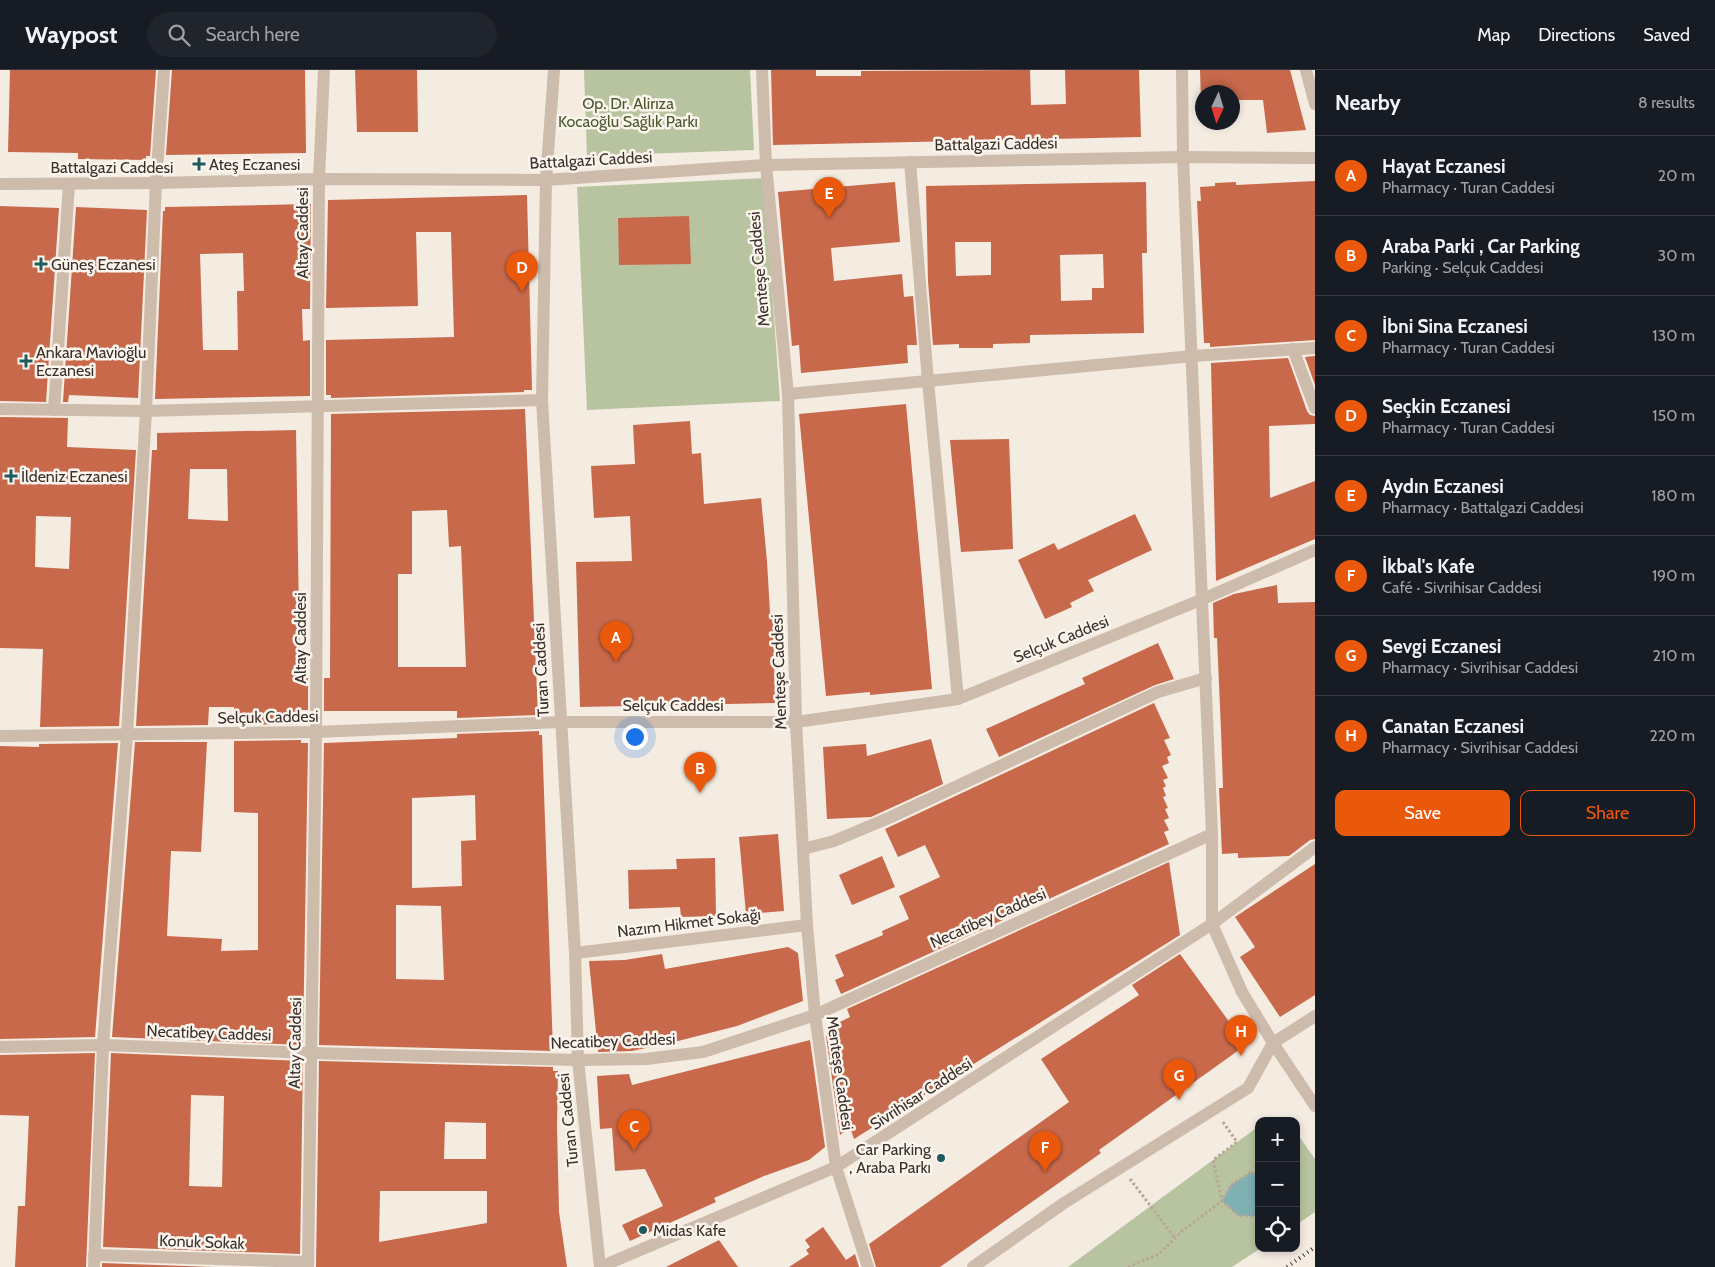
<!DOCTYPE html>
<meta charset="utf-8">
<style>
body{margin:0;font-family:Cabin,sans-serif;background:#20242c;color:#f1f3f6}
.controls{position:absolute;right:15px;bottom:15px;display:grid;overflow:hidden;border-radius:10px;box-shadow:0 2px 8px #0003}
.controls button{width:45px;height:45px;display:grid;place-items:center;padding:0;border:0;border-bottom:1px solid #363941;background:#171b24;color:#f1f3f6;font:25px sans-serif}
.compass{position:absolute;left:1195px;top:15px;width:45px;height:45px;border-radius:50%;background:#171b24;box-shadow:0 2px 8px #0003;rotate:184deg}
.you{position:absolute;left:634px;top:666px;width:18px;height:18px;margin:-12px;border:4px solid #fff;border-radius:50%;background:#1a73e8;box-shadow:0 0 0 8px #1a73e833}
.badge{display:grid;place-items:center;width:32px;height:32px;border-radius:50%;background:#ea580c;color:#fff;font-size:16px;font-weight:700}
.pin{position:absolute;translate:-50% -41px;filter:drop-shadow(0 1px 2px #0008)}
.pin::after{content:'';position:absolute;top:26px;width:18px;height:15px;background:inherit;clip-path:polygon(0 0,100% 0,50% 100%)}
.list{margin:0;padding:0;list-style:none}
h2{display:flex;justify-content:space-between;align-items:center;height:65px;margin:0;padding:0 20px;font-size:21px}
h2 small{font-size:16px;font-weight:400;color:#9ea1a6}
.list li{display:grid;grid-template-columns:32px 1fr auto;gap:15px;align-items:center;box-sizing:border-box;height:80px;padding:0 20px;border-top:1px solid #363941}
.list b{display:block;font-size:19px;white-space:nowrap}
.list p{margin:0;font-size:16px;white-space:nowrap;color:#9ea1a6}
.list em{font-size:16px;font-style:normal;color:#9ea1a6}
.actions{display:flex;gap:10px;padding:15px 20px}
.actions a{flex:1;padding:11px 0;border:1px solid #ea580c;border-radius:10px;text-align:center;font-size:18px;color:#ea580c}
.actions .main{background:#ea580c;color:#fff}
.icon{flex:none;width:28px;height:28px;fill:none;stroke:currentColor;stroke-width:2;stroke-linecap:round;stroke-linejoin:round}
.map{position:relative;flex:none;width:1315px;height:1197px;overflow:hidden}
header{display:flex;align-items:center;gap:30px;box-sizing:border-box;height:70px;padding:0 25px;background:#171b24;border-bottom:1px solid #363941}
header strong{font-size:24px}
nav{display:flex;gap:28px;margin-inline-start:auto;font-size:18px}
.search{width:350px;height:45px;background:#20242c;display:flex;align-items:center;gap:12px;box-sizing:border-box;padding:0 18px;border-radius:28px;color:#9ea1a6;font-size:19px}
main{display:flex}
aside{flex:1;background:#171b24}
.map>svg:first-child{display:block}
.green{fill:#b8c4a0}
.water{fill:#7fb0b2}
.building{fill:#c8694b;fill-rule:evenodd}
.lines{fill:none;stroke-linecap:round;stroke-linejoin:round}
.path{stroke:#b9a596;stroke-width:3;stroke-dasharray:2.5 2.5;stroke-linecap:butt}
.minor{stroke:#cdbbac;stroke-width:12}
.rail{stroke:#3b302b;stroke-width:4;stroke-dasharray:1 4;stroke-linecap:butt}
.poi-dot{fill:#1f5a5e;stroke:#fbf5ee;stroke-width:2}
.labels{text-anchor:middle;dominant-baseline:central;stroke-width:5;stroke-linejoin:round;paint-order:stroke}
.park-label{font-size:16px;fill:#4a5a2e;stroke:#fbf5ee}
.street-label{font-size:16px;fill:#3b302b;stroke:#fbf5ee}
.poi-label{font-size:16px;fill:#3b302b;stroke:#fbf5ee;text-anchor:start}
</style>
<header>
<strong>Waypost</strong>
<div class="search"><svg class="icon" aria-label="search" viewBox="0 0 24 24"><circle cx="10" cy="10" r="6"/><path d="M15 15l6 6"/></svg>Search here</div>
<nav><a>Map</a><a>Directions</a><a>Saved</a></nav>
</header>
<main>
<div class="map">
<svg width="1315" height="1197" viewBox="0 0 1315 1197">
<rect width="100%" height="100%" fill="#f4ebe1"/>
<!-- green -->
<g class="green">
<path d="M584 0H750L754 80 587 86Z"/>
<path d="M764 108 780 331 587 340 577 117Z"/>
<path d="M1259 1056V1178H1261L1232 1197H1068Z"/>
<path d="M1296 1062 1315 1089V1142L1296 1155Z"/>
</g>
<!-- water -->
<path class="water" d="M1251 1102 1259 1105V1146H1239L1222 1131 1231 1115Z"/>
<!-- building -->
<g class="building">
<path d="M10 0H156L150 86H146V90L78 89V83L8 82Z"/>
<path d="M172 0H305L306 83 166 85Z"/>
<path d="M355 0H417L418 62H357Z"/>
<path d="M771 0H816V6H861V1L1030 0 1031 35 1066 34 1065 0H1139L1141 67 773 75Z"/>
<path d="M1200 0H1290L1306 60 1267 63 1263 30H1232V22H1202V31H1201Z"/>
<path d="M1315 111V270L1210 277V273H1204L1197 131H1201L1200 117 1215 116V113L1236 112V115Z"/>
<path d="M895 112 900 172 831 178 834 211 902 204 904 227 913 226 917 275H907L908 293 801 303 799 275 792 276 778 122Z"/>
<path d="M1146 112 1147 183H1142L1144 263 1030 265V273L993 274V278H959V274L933 275 928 211 926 116ZM955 172H991V205L956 206ZM1103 184 1104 218H1092V230L1061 231 1060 185Z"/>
<path d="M527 125 532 320H524V322L331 328V325H326V270L454 267 451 162H416L418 236 326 238 328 130Z"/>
<path d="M311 134 310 239H302L303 271 310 270V326L155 329 163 141H165V137ZM243 183 244 221H237L238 280H203L200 184Z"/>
<path d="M0 136 59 138 46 332 0 331Z"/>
<path d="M76 137 147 140 138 328 69 325 68 332H63Z"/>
<path d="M689 146 691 194 619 195 618 148Z"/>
<path d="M1315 286V315L1305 287Z"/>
<path d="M1288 288 1307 341 1310 345 1315 346V354L1269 356 1270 428 1315 411V469L1216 511 1211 293Z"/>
<path d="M906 334 932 619 870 625V622L826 626 799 344Z"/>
<path d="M525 339 538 645 457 648V641H324V608H330L331 344ZM447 440 449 477 461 476 466 597H398V504H412V441Z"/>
<path d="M0 347 68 348 67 377 136 380 119 656 40 657 43 579 0 578ZM36 446 71 447 69 499 35 497Z"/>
<path d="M690 351 692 384 701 383 704 434 761 428 767 491 770 543H773L775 633 580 637 576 492 632 491 630 446 594 448 591 396 635 394 633 355Z"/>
<path d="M296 360 300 609 308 608V640H301V654L234 655V637H209L208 655 136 656 152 380H157V363ZM190 399H227L228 451 188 449Z"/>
<path d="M1009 369 1013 479 961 482 950 370Z"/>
<path d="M1135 444 1152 480 1088 510 1094 521 1070 533 1072 537 1045 549 1018 490 1054 473 1058 480Z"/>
<path d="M1277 515 1278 533 1315 532V769L1310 770 1289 786 1238 788V783L1222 784 1219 718H1223L1221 660 1217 568H1214L1213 533 1234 524Z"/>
<path d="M1158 573 1174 609 1155 615 999 687 986 659 1085 614 1082 608Z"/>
<path d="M1154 633 1170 668 1164 670 1171 685 1167 687 1169 693 1162 696 1168 708 1163 710 1166 716 1163 718 1166 726 1163 727 1168 738 1165 739 1169 748 1164 750 1169 760 1164 762 1169 774 841 924 835 910 844 906 835 885 883 865 882 861 909 849 899 826 940 807 925 775 898 787 885 759Z"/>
<path d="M539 661V665H542L553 981 319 975 324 673 457 668V664ZM475 725 476 770 461 771 462 816 412 818V728ZM396 835 441 836 444 910 396 909Z"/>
<path d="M931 669 943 714 871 747 827 749 823 677 866 674 867 686Z"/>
<path d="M301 670V673H308L303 975 112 967 135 672H207L201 782 171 781 167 866 222 869 221 881 258 880V743L234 742V671Z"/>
<path d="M118 673 95 967 0 969V676L39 677V674Z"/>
<path d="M778 764 784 841 746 844 739 767Z"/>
<path d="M882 786 895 817 852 835 839 805Z"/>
<path d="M715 788 716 846 681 847 680 837 629 839 628 800 677 799 676 789Z"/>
<path d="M1169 792 1180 865 854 1069 850 1057 840 1065 826 966H829L828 958 850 947 847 939Z"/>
<path d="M1315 794V925L1280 947 1240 887 1255 877 1235 847Z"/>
<path d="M788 877 798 883 803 931 737 956 678 971 632 981 598 982 589 891 625 890 662 884 665 899Z"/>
<path d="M1180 884 1246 975 1099 1080 1101 1083 940 1197H876L869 1174 1069 1032 1041 989 1139 925 1132 915Z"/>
<path d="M810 970 825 1077 809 1090 764 1106 714 1128 716 1132 630 1171 622 1155 663 1136 645 1099 615 1101 612 1058 600 1059 597 1006 629 1004 632 1015Z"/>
<path d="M95 983 86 1197H15L18 1136H25L29 1046 0 1045V985Z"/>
<path d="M111 983 303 991 300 1184 103 1177ZM191 1025 224 1026 222 1117 189 1116Z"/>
<path d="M319 991 553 997V1001H558L557 1056 559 1142 567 1197H316ZM445 1052 486 1053V1089H444ZM380 1121H487V1153L379 1172Z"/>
<path d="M823 1157 846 1190 855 1184 859 1197H789L809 1184 806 1180 810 1177 805 1170Z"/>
<path d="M719 1170 738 1197H666Z"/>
<path d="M102 1193 212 1197H102Z"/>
</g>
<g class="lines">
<!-- path -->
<g class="path">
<path d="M1223 1052 1237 1072 1213 1090 1222 1131 1239 1146H1259"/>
<path d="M1130 1109 1175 1168"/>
<path d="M1128 1197 1159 1184 1182 1161 1222 1131 1231 1115 1251 1102 1259 1105"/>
</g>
<!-- minor -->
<g class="minor">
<path d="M554 0 546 110 542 330 575 883 578 990 600 1197"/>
<path d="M762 0 766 95 788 324 796 652 807 855 815 945 836 1097 868 1197"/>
<path d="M1182 0 1183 87 1212 764V854L1242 922 1273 973 1315 1036"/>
<path d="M1306 0 1315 34"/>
<path d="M910 92 928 311 958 629"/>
<path d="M0 114 156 113 319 109 546 110 766 95 1183 87 1315 88"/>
<path d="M1293 279 1315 338"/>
<path d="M788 324 1193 286 1315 278"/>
<path d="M0 339 146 341 542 330"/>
<path d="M54 340 69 114"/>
<path d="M0 666 316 662 560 652H796L958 629 1203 529 1315 480"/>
<path d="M803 779 834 771 891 747 1158 622 1206 608"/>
<path d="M575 883 807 855"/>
<path d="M0 977 103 975 311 983 578 990 646 989 703 982 815 945 1212 764"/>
<path d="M94 1185 308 1192"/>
<path d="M94 1197 103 975 127 665 146 341 156 113 164 0"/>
<path d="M308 1197 316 662 319 109 324 0"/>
<path d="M600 1197 836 1097 1212 854 1315 777"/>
<path d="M973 1197 1064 1133 1248 1018 1273 973 1315 946"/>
</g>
<!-- rail -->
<path class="rail" d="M1287 1197 1315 1177"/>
</g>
<!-- markers -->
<g class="poi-dot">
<path d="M196.5 86.5h5v5h5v5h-5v5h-5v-5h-5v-5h5z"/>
<path d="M38.5 186.5h5v5h5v5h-5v5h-5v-5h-5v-5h5z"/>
<path d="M23.5 283.5h5v5h5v5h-5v5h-5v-5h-5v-5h5z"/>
<path d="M8.5 398.5h5v5h5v5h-5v5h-5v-5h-5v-5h5z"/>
<circle cx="941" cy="1088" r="5"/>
<circle cx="643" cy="1160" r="5"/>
</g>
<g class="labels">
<!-- park labels -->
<g class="park-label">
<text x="628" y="33">Op. Dr. Alirıza<tspan x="628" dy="18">Kocaoğlu Sağlık Parkı</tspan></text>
</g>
<!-- street labels -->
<g class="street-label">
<text transform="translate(996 74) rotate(-1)">Battalgazi Caddesi</text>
<text transform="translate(591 90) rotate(-3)">Battalgazi Caddesi</text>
<text x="112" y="97">Battalgazi Caddesi</text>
<text transform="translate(302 163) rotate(-90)">Altay Caddesi</text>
<text transform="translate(759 199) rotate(-95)">Menteşe Caddesi</text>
<text transform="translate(300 568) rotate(-90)">Altay Caddesi</text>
<text transform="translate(1061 569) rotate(-22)">Selçuk Caddesi</text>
<text transform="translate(541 600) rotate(-93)">Turan Caddesi</text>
<text transform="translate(779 602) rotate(-92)">Menteşe Caddesi</text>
<text x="673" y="635">Selçuk Caddesi</text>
<text transform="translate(268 647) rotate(-1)">Selçuk Caddesi</text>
<text transform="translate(988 848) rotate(-24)">Necatibey Caddesi</text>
<text transform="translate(689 853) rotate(-7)">Nazım Hikmet Sokağı</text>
<text transform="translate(209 963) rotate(2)">Necatibey Caddesi</text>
<text transform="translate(613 971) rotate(-2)">Necatibey Caddesi</text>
<text transform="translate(295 973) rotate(-89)">Altay Caddesi</text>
<text transform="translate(840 1003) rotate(82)">Menteşe Caddesi</text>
<text transform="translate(921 1024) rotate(-33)">Sivrihisar Caddesi</text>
<text transform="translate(568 1050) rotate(-96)">Turan Caddesi</text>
<text transform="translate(202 1172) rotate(2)">Konuk Sokak</text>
</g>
<!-- poi labels -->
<g class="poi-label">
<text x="209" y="94">Ateş Eczanesi</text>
<text x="51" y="194">Güneş Eczanesi</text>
<text x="36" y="282">Ankara Mavioğlu<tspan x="36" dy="18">Eczanesi</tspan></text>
<text x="21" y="406">İldeniz Eczanesi</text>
<text x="931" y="1079" text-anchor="end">Car Parking<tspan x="931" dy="18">, Araba Parkı</tspan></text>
<text x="653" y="1160">Midas Kafe</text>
</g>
</g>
</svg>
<div class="controls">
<button>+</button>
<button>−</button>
<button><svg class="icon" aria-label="locate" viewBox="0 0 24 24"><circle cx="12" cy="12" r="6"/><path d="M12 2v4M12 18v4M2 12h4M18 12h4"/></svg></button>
</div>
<svg class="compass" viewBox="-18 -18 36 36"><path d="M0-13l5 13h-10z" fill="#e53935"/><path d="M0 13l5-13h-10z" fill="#9ea1a6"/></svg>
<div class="you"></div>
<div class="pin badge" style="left:616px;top:592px">A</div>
<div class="pin badge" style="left:700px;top:723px">B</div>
<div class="pin badge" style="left:634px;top:1081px">C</div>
<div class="pin badge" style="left:522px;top:222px">D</div>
<div class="pin badge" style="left:829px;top:148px">E</div>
<div class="pin badge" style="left:1045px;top:1102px">F</div>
<div class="pin badge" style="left:1179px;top:1030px">G</div>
<div class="pin badge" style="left:1241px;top:986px">H</div>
</div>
<aside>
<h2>Nearby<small>8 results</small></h2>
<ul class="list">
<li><span class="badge">A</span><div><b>Hayat Eczanesi</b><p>Pharmacy · Turan Caddesi</p></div><em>20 m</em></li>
<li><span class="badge">B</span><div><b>Araba Parki , Car Parking</b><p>Parking · Selçuk Caddesi</p></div><em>30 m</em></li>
<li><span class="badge">C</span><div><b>İbni Sina Eczanesi</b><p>Pharmacy · Turan Caddesi</p></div><em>130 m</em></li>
<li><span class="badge">D</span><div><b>Seçkin Eczanesi</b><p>Pharmacy · Turan Caddesi</p></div><em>150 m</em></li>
<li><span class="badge">E</span><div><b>Aydın Eczanesi</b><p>Pharmacy · Battalgazi Caddesi</p></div><em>180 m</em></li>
<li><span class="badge">F</span><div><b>İkbal's Kafe</b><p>Café · Sivrihisar Caddesi</p></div><em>190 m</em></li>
<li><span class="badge">G</span><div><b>Sevgi Eczanesi</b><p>Pharmacy · Sivrihisar Caddesi</p></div><em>210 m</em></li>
<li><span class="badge">H</span><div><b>Canatan Eczanesi</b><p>Pharmacy · Sivrihisar Caddesi</p></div><em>220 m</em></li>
</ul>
<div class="actions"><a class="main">Save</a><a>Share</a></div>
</aside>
</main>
